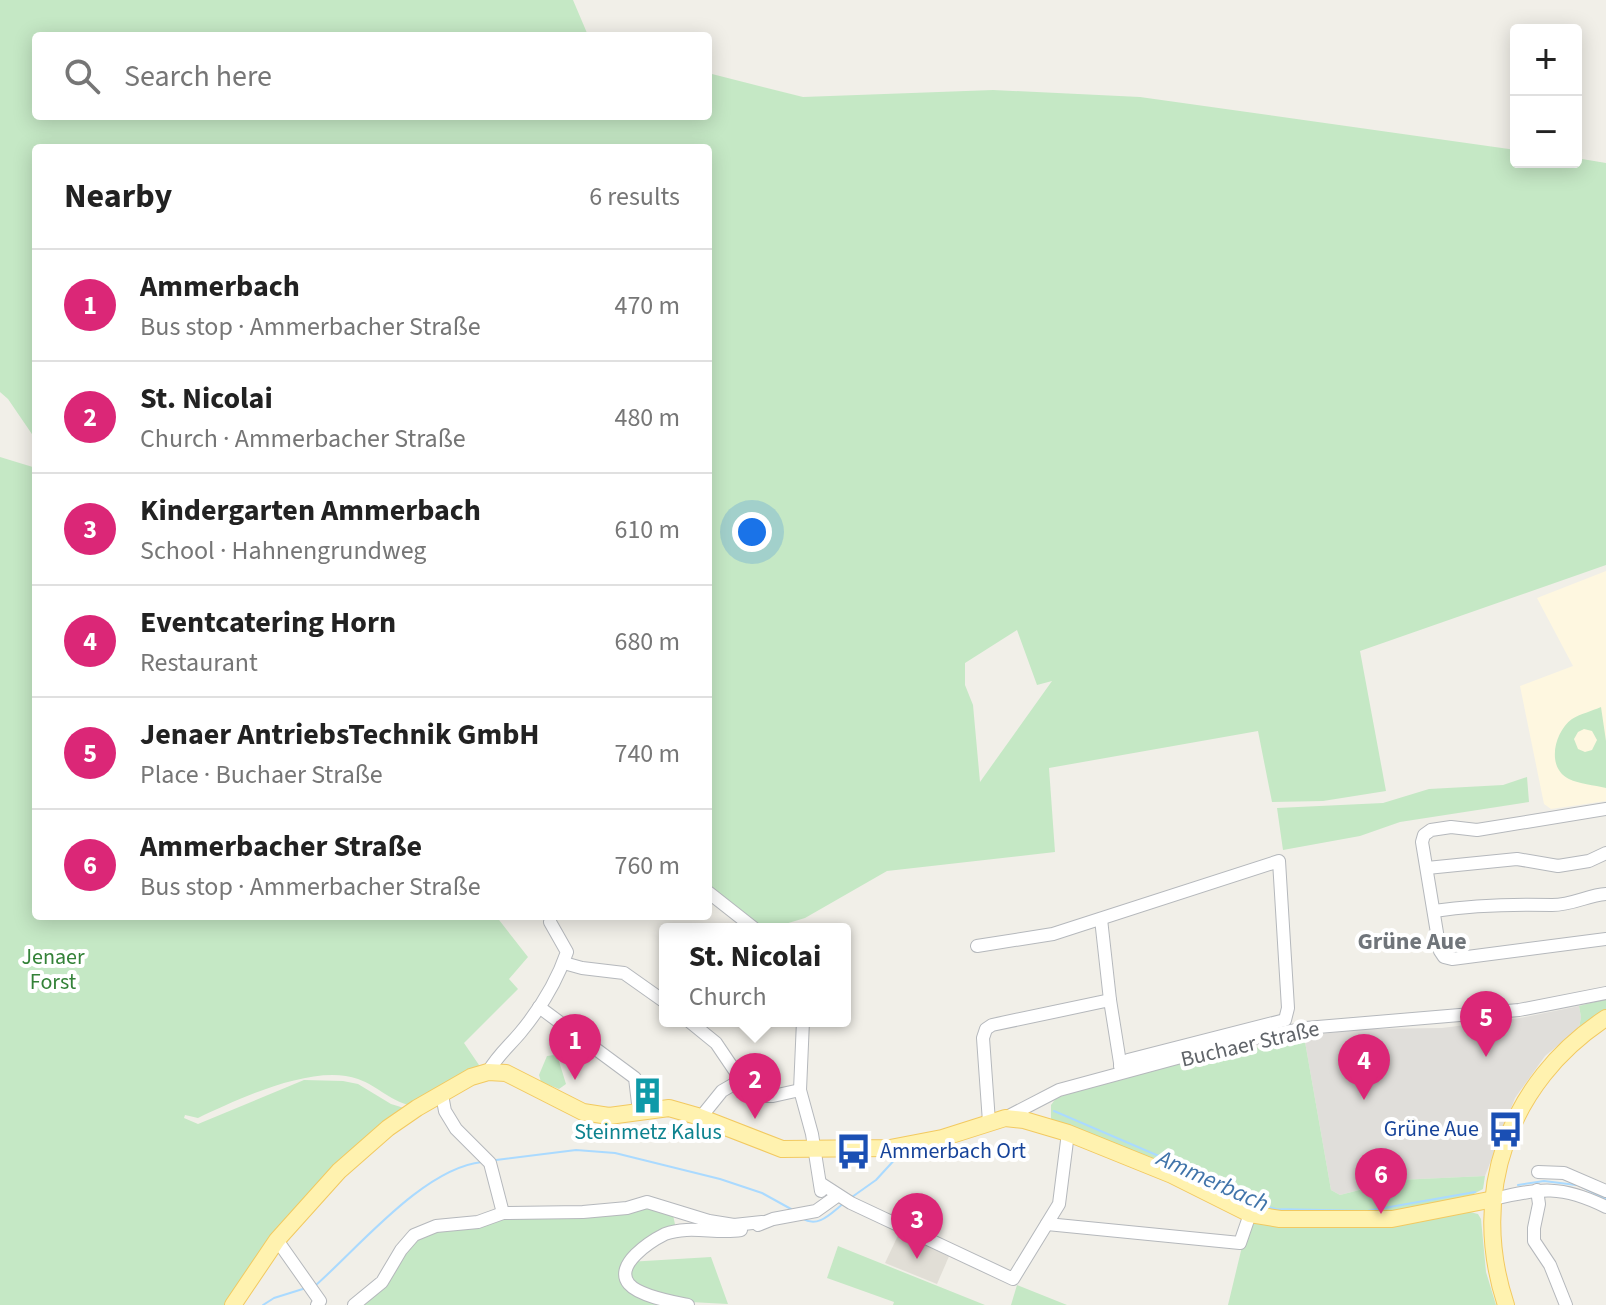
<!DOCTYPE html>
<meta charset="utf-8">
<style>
body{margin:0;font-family:"Source Sans 3",sans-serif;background:#f2f2f2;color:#222}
.controls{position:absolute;right:24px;top:24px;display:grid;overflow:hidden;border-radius:8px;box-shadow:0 4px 20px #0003}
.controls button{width:72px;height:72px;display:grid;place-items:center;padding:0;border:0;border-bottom:2px solid #e0e0e0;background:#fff;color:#222;font:40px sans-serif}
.you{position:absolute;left:752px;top:532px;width:28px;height:28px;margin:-20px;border:6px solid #fff;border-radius:50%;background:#1a73e8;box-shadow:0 0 0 12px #1a73e833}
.badge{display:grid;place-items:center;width:52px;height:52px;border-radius:50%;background:#db2777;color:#fff;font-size:26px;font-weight:700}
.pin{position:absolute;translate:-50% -66px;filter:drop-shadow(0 2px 4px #0008)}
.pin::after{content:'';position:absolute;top:42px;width:28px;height:24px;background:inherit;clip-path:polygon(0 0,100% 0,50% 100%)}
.popup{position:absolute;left:659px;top:923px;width:192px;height:104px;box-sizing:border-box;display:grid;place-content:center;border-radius:8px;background:#fff;filter:drop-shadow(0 2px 6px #0005);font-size:26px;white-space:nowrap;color:#767676}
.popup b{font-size:30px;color:#222}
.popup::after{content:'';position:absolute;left:50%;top:100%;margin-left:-16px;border:16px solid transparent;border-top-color:#fff}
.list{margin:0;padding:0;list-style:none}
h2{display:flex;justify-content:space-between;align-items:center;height:104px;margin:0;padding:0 32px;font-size:34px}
h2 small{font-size:26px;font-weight:400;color:#767676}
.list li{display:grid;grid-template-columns:52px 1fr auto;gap:24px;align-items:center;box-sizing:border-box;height:112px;padding:0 32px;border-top:2px solid #e0e0e0}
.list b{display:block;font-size:30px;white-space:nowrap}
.list p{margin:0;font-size:26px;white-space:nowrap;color:#767676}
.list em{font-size:26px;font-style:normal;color:#767676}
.icon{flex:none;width:44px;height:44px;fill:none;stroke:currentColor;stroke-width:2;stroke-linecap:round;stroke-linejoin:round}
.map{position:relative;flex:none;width:1606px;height:1305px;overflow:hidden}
.search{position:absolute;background:#fff;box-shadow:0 4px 20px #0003;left:32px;top:32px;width:680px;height:88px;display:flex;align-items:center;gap:20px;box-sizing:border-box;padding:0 28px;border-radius:8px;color:#767676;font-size:30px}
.panel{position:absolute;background:#fff;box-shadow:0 4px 20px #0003;left:32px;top:144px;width:680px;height:776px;border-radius:8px}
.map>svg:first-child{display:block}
.commercial{fill:#fef7e0}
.industrial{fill:#e0deda}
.education{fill:#e1ded6}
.green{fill:#c5e8c5;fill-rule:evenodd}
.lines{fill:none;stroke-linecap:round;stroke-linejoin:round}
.stream{stroke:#aadaff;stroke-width:2}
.minor-casing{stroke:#b5b8bc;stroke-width:14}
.major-casing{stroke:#f2c960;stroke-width:18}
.minor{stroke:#fff;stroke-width:12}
.major{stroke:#fff2af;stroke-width:16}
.labels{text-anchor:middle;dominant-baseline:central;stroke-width:8;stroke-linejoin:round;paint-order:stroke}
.park-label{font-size:22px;fill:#348238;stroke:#fff}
.street-label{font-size:22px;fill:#5f6368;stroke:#fff}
.transit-label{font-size:22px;fill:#164399;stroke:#fff;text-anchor:end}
.culture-label{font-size:22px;fill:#0d838f;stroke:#fff}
.neighbourhood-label{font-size:24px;font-weight:bold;fill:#70757a;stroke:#fff}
.water-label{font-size:24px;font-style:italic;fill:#4174aa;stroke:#fff}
</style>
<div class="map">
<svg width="1606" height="1305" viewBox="0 0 1606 1305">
<rect width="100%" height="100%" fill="#f1efe8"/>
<!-- commercial -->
<path class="commercial" d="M1606 571V801L1551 809 1544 804 1520 686 1573 666 1537 598Z"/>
<!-- industrial -->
<path class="industrial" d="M1579 1006 1581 1017 1579 1028 1545 1056 1515 1098 1485 1176 1398 1180 1340 1195 1331 1190 1304 1036 1362 1029 1442 1028 1520 1018Z"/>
<!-- education -->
<path class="education" d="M901 1229 950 1254 937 1284 885 1263Z"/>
<!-- green -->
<g class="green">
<path d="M0 0H573L587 33 594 36H36V116H708V73L803 97 993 90 1140 97 1516 150V162H1576V158L1606 163V565L1360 651 1386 791 1323 801 1272 802 1258 731 1049 768 1055 852 887 871 805 918 785 924 780 929H758L708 889V148H36V440L8 399 0 392ZM1017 630 1037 685 1052 681 980 782 973 705 965 685V663Z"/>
<path d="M0 457 36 468V916H496L528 957 509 979 518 989 464 1043 479 1065 478 1068 414 1106C392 1103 378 1086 358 1079 314 1063 238 1099 198 1118L185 1115 184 1118 198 1124 304 1080 343 1081 358 1084 391 1104 404 1108 386 1125 230 1305H0Z"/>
<path d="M1601 707 1606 741V788C1594 785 1579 784 1569 779 1546 768 1554 732 1572 719 1580 714 1592 711 1601 707ZM1584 729 1592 731 1597 740 1592 750 1585 752 1578 749 1574 739 1578 732Z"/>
<path d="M1527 777 1529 802 1400 822 1360 836 1283 850 1277 808 1383 803 1429 789 1503 785Z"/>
<path d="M1606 999V1012L1579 1028 1581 1017 1579 1006Z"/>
<path d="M1304 1036 1331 1190 1340 1195 1398 1180 1485 1176 1483 1189 1466 1198 1402 1210 1341 1216 1250 1211 1138 1154 1051 1120V1105L1059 1094 1230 1048 1231 1054Z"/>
<path d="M554 1055 558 1058 566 1084 559 1089 541 1082 539 1075 547 1056Z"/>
<path d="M648 1204 673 1215 676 1229 628 1262 711 1257 728 1304 652 1300 671 1305H354L417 1234 503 1213Z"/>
<path d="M1470 1212 1478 1214 1481 1219 1486 1272 1496 1305H1228L1246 1230 1251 1221C1325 1231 1397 1227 1470 1212Z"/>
<path d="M838 1246 985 1305H893L894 1302 827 1278Z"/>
<path d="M1017 1285 1067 1305H1011Z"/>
</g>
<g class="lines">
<!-- stream -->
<g class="stream">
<path d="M1054 1111 1203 1175 1246 1201 1276 1209 1367 1211 1475 1192"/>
<path d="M496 1160 576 1150 615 1153 720 1179 762 1193 791 1209"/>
<path d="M1518 1185 1544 1181 1576 1185"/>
<path d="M1582 1187 1606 1199"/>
<path d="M852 1197 876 1180 898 1156"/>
<path d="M802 1218C818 1229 831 1213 844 1203"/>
<path d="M316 1285C359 1247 424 1168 482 1162"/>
<path d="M263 1305 274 1298 306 1288"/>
</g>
<defs>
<g id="minor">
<path d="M1606 809 1477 830 1451 827 1431 830 1424 835 1422 842 1440 951 1444 957 1452 959 1606 939"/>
<path d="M1427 868 1517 859 1558 866 1589 861 1606 853"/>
<path d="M708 892 755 929"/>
<path d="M1434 911C1473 905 1513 904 1552 905 1573 905 1588 895 1606 894"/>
<path d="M1101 919 1110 1000"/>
<path d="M977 946 1053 934 1279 861 1288 1008 1285 1020 1128 1060 1120 1066"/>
<path d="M564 963 582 968 624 973 665 1002"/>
<path d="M539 1007 635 1078 639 1112"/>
<path d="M689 1021 716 1043 741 1080 759 1096H773L800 1090"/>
<path d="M803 1021 800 1090 812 1134 821 1191"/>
<path d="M488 1072C497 1056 509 1046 520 1033 540 1009 557 981 567 952L550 922"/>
<path d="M442 1095 445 1111 456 1129 490 1163 503 1213"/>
<path d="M701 1117 722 1091 741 1080"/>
<path d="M1005 1118 1059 1090 1240 1041 1306 1028 1519 1010 1606 993"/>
<path d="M989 1122 983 1038 986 1029 992 1025 1110 1000 1121 1069"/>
<path d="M1538 1172 1564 1173 1606 1191"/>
<path d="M820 1183 851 1203 1013 1279 1059 1204 1068 1133"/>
<path d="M1537 1190 1539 1204 1534 1228V1241L1550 1265 1566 1305"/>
<path d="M1494 1199C1540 1188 1562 1185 1606 1207"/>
<path d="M1047 1224 1240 1243 1250 1214"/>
<path d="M758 1225 773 1219 816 1211 837 1196"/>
<path d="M277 1240 320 1301 317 1305"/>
<path d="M354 1305 382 1282 401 1250 414 1235 436 1226 478 1222 503 1213 583 1212 627 1208 647 1202 709 1221 734 1225 762 1222"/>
<path d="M688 1305C673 1302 639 1296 629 1284 613 1265 651 1241 665 1234 689 1225 716 1234 741 1230"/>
</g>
<g id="major">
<path d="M233 1305 277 1240 339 1171 388 1128 417 1108 471 1077 488 1072 506 1073 583 1112 609 1116 669 1108 697 1116 782 1149 890 1148 942 1138 1005 1118 1024 1120 1068 1133 1172 1175 1250 1214 1280 1219H1392L1494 1199"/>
<path d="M1506 1305C1469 1194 1508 1082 1606 1018"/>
</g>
</defs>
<!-- minor casing -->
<use href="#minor" class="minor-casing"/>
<!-- major casing -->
<use href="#major" class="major-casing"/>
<!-- minor -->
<use href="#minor" class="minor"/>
<!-- major -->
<use href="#major" class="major"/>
</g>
<!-- icons -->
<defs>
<symbol id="building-bare" viewBox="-9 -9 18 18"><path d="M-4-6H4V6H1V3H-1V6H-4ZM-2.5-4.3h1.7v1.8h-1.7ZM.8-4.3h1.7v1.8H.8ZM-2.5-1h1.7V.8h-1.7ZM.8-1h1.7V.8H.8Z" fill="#0f9aa8" stroke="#fff" stroke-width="2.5" paint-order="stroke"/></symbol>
<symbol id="bus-bare" viewBox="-9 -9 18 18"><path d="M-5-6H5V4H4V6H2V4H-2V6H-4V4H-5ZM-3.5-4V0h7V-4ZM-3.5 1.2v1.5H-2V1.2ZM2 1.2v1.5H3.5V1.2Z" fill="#1a4fb4" stroke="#fff" stroke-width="2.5" paint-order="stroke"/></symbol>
</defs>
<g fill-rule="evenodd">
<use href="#building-bare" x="622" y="1070" width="51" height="51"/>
<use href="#bus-bare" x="1480" y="1104" width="51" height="51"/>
<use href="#bus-bare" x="828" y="1126" width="51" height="51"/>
</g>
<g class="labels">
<!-- park labels -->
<g class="park-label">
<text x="53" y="957">Jenaer<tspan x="53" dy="25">Forst</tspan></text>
</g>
<!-- street labels -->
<g class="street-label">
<text transform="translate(1250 1044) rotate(-13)">Buchaer Straße</text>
</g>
<!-- transit labels -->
<g class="transit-label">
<text x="1479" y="1129">Grüne Aue</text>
<text x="880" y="1151" text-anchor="start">Ammerbach Ort</text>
</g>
<!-- culture labels -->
<g class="culture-label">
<text x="648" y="1132">Steinmetz Kalus</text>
</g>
<!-- neighbourhood labels -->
<g class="neighbourhood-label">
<text x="1412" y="941">Grüne Aue</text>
</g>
<!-- water labels -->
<g class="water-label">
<text transform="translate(1213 1181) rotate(24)">Ammerbach</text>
</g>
</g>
</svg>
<div class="controls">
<button>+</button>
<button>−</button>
</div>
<div class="you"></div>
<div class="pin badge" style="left:575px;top:1080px">1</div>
<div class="pin badge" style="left:755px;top:1119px">2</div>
<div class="popup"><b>St. Nicolai</b>Church</div>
<div class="pin badge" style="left:917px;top:1259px">3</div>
<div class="pin badge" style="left:1364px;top:1100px">4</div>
<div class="pin badge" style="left:1486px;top:1057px">5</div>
<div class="pin badge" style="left:1381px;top:1214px">6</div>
<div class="search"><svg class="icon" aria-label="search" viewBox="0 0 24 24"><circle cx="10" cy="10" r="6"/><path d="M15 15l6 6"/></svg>Search here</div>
<section class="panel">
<h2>Nearby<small>6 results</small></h2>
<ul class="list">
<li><span class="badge">1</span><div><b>Ammerbach</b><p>Bus stop · Ammerbacher Straße</p></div><em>470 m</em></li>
<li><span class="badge">2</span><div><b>St. Nicolai</b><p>Church · Ammerbacher Straße</p></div><em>480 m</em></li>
<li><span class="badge">3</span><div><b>Kindergarten Ammerbach</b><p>School · Hahnengrundweg</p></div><em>610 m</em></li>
<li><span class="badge">4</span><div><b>Eventcatering Horn</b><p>Restaurant</p></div><em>680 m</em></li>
<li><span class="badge">5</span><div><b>Jenaer AntriebsTechnik GmbH</b><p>Place · Buchaer Straße</p></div><em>740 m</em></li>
<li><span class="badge">6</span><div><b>Ammerbacher Straße</b><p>Bus stop · Ammerbacher Straße</p></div><em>760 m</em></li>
</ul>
</section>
</div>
